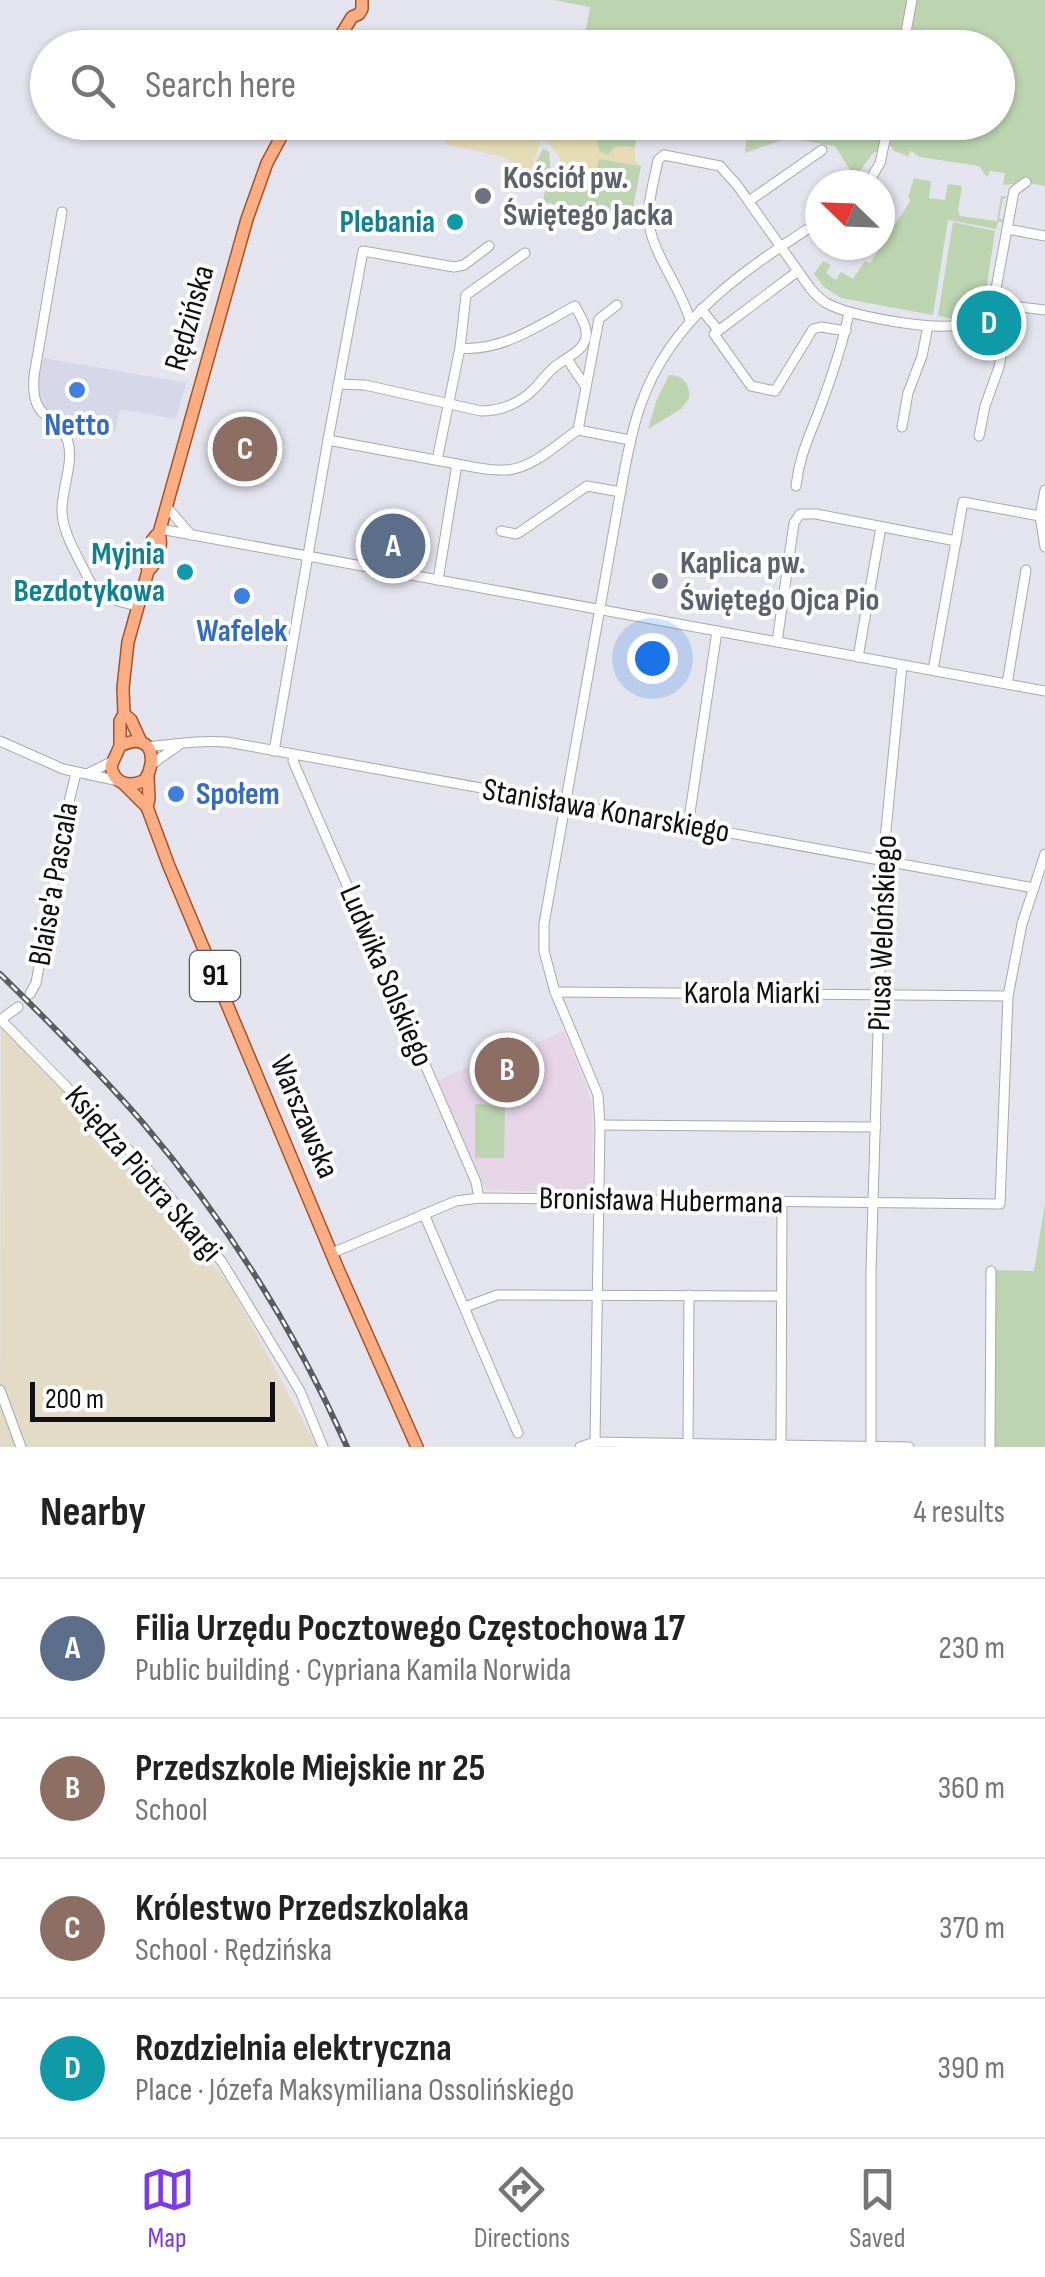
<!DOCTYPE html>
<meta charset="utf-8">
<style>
body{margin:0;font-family:"Sofia Sans Condensed",sans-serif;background:#f2f2f2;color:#222}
.compass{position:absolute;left:805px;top:170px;width:90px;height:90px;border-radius:50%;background:#fff;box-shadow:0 2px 8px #0004;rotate:293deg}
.scale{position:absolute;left:30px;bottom:25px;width:245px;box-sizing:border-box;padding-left:10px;border:5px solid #101014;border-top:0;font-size:28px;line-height:35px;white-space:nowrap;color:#101014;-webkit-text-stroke:8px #fff;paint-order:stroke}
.you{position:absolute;left:652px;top:658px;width:35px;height:35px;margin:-25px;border:8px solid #fff;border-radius:50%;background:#1a73e8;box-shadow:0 0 0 15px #1a73e833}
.badge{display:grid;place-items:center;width:65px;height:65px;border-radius:50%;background:#7c3aed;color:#fff;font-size:32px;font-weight:700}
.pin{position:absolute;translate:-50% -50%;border:5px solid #fff;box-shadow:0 2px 10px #0006}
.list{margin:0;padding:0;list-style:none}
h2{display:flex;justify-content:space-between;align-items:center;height:130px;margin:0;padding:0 40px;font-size:42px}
h2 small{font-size:32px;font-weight:400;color:#767676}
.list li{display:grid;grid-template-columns:65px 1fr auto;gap:30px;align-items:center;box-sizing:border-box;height:140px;padding:0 40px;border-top:2px solid #e0e0e0}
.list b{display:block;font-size:38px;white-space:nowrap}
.list p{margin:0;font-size:32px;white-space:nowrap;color:#767676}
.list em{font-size:32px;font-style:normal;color:#767676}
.icon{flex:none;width:55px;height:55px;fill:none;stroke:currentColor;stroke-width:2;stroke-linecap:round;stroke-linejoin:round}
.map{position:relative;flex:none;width:1045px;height:1447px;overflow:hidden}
.search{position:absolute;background:#fff;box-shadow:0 2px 8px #0004;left:30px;right:30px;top:30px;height:110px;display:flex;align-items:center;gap:25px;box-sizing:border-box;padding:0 35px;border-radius:55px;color:#767676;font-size:38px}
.sheet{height:690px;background:#fff}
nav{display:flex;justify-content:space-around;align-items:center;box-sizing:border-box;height:140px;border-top:2px solid #e0e0e0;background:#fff;font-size:28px;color:#767676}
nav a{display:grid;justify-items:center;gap:5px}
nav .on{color:#7c3aed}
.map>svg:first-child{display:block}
.built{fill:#d6d7e9}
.industrial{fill:#e3dbc5}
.education{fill:#e6d5e7}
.green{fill:#bcd4af}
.sand{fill:#e5dcb7}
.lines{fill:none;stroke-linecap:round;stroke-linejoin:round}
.minor-casing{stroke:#a7a8b1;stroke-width:11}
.major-casing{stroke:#a75326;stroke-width:14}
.minor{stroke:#fff;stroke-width:9}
.major{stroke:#fbad83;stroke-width:11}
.rail-casing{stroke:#5b5b61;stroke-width:6}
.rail{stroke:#fff;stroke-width:2.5;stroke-dasharray:8;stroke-linecap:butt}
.worship-dot{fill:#6b7280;stroke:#fff;stroke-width:4}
.culture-dot{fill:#0f9aa8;stroke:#fff;stroke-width:4}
.shop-dot{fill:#3f7fe0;stroke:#fff;stroke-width:4}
.labels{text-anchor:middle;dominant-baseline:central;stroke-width:8;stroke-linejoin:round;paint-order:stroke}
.shield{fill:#fff;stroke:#58585a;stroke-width:2.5}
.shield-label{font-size:30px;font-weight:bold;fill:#101014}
.worship-label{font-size:32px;font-weight:bold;fill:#5b616d;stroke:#fff;text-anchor:start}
.culture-label{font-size:32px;font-weight:bold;fill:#0d838f;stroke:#fff;text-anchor:end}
.street-label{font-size:32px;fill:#101014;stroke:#fff}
.shop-label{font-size:32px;font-weight:bold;fill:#366cbe;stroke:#fff}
</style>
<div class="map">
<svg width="1045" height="1447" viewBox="0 0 1045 1447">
<rect width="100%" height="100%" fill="#e3e4ee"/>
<!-- built -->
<path class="built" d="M44 358 186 383 176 419 120 409 115 432 63 426 43 410 36 386Z"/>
<!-- industrial -->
<path class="industrial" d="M1 1025 56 1076 229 1284 317 1447H0Z"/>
<!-- education -->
<path class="education" d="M564 1031 585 1083 592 1106 593 1190 591 1192 486 1190 438 1080 501 1053 504 1057Z"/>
<!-- green -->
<g class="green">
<path d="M554 0H1045V186L1028 183 1003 185 1005 173 990 171 987 177 979 166 920 157 911 151 908 156 894 151 890 145 894 123 998 122V48L583 47 590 7Z"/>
<path d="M593 123H639L635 147 616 146 608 155 599 152Z"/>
<path d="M697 123H885L879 151 873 153 855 178 835 146 788 138 745 153 747 131Z"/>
<path d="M543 149 549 151 551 175 564 177 567 167 599 158 641 166 633 207 621 216 543 202 547 181 533 178 536 162Z"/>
<path d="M914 178 931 181 929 198 945 200 948 184 962 186 958 210 960 216 997 221 1001 196 1009 197 1003 199 999 218 1005 222H998L996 229 948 220 933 315 841 298 824 287 814 274 823 261 831 265 826 273 836 280 841 272 853 279 865 261 870 263 911 200 908 198Z"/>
<path d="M953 222 995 231 985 298 979 295 970 302 972 308 968 311 970 315 960 320 938 316Z"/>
<path d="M669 375C683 375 690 384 689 398L681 409 648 429 657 399Z"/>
<path d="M475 1104 505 1105 504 1158H475Z"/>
<path d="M1045 1203V1447H993L994 1270 1034 1271Z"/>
</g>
<!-- sand -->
<path class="sand" d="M457 123H506L512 128 522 130 528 123H593L600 152 608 155 616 146 635 147V161L641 166 599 159 596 172 568 167 565 177 560 176V158L547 141 541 140 530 174 504 157 445 144 446 134Z"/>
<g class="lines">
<defs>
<g id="minor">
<path d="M903 48 912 0"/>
<path d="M867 185 880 163 889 122"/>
<path d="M749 201 822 150"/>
<path d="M62 212 34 376C30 425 59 412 68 442 74 464 61 490 62 512 63 535 79 558 88 578 98 598 117 601 138 606"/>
<path d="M1007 229 1045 236"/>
<path d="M798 271 714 334 751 386 775 391 813 329 821 327 846 331"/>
<path d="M993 305 1014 191 1026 182"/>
<path d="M701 309 718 330"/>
<path d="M690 320C680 286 654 256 649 224 646 207 655 177 658 160L664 155 720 166 737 185 810 288C815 294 820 300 828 304 852 316 936 332 962 324 975 321 985 310 996 304L1045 310"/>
<path d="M567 359 586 387"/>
<path d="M338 384 365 385 481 411C503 411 522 402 537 386 544 378 551 368 560 363 567 357 580 352 584 343 591 331 580 316 575 306 539 325 502 352 460 348"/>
<path d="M902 427 908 393 922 356 928 326"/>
<path d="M578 430 599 319 617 305"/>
<path d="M979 436 985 406 999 367 1011 305"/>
<path d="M328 440 457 464 438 580"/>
<path d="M437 460 460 348 466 295 525 253"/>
<path d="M457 464C473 467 490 471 506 470 532 469 557 444 578 430L630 440"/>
<path d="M796 486C799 457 809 437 819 411 831 379 843 345 849 312"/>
<path d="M1045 490 1040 516 1045 547"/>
<path d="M166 506 191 535"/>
<path d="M160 529 1045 691"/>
<path d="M501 531 516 534 520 532 587 486 621 492"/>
<path d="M777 642 794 523 800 514H816L956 541"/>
<path d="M858 657 881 527"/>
<path d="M933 670 963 502 1040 516"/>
<path d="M1007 684 1026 570"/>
<path d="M0 741 63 769 119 781"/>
<path d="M147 747C174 744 200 740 227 742L1034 888"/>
<path d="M274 751 328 440 363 251 454 267 464 265 489 246"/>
<path d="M294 755 293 761 476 1182 479 1198"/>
<path d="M152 764 179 745"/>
<path d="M87 774 113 761"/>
<path d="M688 826 717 631"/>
<path d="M555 992 1008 996"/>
<path d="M30 994 36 983 67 810 76 773"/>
<path d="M0 1020 18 1007"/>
<path d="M1 1020 149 1171 222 1262 300 1391 323 1447"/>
<path d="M600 1125 876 1127"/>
<path d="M424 1214 518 1433"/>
<path d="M332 1253 456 1201 479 1198 1000 1204 1008 996 1022 924 1045 854"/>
<path d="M465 1307 497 1295 781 1296"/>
<path d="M0 1390 21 1447"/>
<path d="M595 1442 600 1125 598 1095 555 992 544 951V924L623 478C628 453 632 428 641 404 672 316 746 269 820 221"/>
<path d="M688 1444 689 1295"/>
<path d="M781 1445 782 1203"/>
<path d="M871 1446V1271L883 861 902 665"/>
<path d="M580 1447 595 1442 909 1447"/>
<path d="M990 1447 991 1271"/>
</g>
<g id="major">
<path d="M333 48 352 17 359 14 362 9V0"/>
<path d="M148 571C158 562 163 546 159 533L247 219 267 163 289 122"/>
<path d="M124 714 131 720 141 742"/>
<path d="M120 746C150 731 159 757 145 780 129 788 114 784 111 766L120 746V721L124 714 123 688 128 642 148 571C144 558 148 541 159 533"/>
<path d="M148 776 149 799 147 807 169 866 338 1269 417 1447"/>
<path d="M124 784 147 807"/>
</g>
</defs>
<!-- minor casing -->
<use href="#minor" class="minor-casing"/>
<!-- major casing -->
<use href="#major" class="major-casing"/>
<!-- minor -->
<use href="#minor" class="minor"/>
<!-- major -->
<use href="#major" class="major"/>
<defs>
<path id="rail" d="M0 974C49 1022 98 1071 143 1123 226 1221 295 1330 347 1447"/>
</defs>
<!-- rail casing -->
<use href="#rail" class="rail-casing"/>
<!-- rail -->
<use href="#rail" class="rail"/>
</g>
<!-- markers -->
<g class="worship-dot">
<circle cx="483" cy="196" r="10"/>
<circle cx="660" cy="581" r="10"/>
</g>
<g class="culture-dot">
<circle cx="455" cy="222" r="10"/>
<circle cx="185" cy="572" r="10"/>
</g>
<g class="shop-dot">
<circle cx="77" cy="390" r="10"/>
<circle cx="242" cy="596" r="10"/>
<circle cx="176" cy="794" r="10"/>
</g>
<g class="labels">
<!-- shield labels -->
<rect class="shield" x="190" y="951" width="50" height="50" rx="8"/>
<g class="shield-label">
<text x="215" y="976">91</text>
</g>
<!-- worship labels -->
<g class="worship-label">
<text x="503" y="178">Kościół pw.<tspan x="503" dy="37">Świętego Jacka</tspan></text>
<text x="680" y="563">Kaplica pw.<tspan x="680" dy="37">Świętego Ojca Pio</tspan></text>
</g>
<!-- culture labels -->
<g class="culture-label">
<text x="435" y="222">Plebania</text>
<text x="165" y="554">Myjnia<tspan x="165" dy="37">Bezdotykowa</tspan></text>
</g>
<!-- street labels -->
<g class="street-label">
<text transform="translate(190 318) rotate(-74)">Rędzińska</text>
<text transform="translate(606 811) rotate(10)">Stanisława Konarskiego</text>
<text transform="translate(54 884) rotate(-80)">Blaise'a Pascala</text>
<text transform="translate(883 933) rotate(-88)">Piusa Welońskiego</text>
<text transform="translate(386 976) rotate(67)">Ludwika Solskiego</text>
<text x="752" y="993">Karola Miarki</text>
<text transform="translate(304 1117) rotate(67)">Warszawska</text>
<text transform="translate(143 1174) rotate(49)">Księdza Piotra Skargi</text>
<text transform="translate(661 1201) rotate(1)">Bronisława Hubermana</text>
</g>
<!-- shop labels -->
<g class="shop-label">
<text x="77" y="425">Netto</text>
<text x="242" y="631">Wafelek</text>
<text x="196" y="794" text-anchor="start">Społem</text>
</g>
</g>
</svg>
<svg class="compass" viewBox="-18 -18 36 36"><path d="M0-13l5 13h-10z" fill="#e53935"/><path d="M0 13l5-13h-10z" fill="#767676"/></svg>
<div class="scale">200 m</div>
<div class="you"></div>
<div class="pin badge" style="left:393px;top:546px;background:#5c6f8a">A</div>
<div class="pin badge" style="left:507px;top:1070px;background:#8d6e63">B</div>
<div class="pin badge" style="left:245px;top:449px;background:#8d6e63">C</div>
<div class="pin badge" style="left:989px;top:323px;background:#0f9aa8">D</div>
<div class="search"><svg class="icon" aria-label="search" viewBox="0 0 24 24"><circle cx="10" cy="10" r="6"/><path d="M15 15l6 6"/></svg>Search here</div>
</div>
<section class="sheet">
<h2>Nearby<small>4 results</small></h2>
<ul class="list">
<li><span class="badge" style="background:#5c6f8a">A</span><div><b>Filia Urzędu Pocztowego Częstochowa 17</b><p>Public building · Cypriana Kamila Norwida</p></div><em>230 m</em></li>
<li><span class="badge" style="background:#8d6e63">B</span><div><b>Przedszkole Miejskie nr 25</b><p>School</p></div><em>360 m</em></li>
<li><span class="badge" style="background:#8d6e63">C</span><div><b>Królestwo Przedszkolaka</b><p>School · Rędzińska</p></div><em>370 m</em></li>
<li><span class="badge" style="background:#0f9aa8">D</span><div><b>Rozdzielnia elektryczna</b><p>Place · Józefa Maksymiliana Ossolińskiego</p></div><em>390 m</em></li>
</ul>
</section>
<nav>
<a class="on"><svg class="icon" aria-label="map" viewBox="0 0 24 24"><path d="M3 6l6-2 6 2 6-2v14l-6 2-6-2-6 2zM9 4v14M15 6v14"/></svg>Map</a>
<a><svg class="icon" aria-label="directions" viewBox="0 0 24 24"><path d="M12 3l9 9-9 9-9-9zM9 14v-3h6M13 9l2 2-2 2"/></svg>Directions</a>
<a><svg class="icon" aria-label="saved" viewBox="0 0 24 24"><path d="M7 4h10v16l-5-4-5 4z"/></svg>Saved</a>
</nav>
